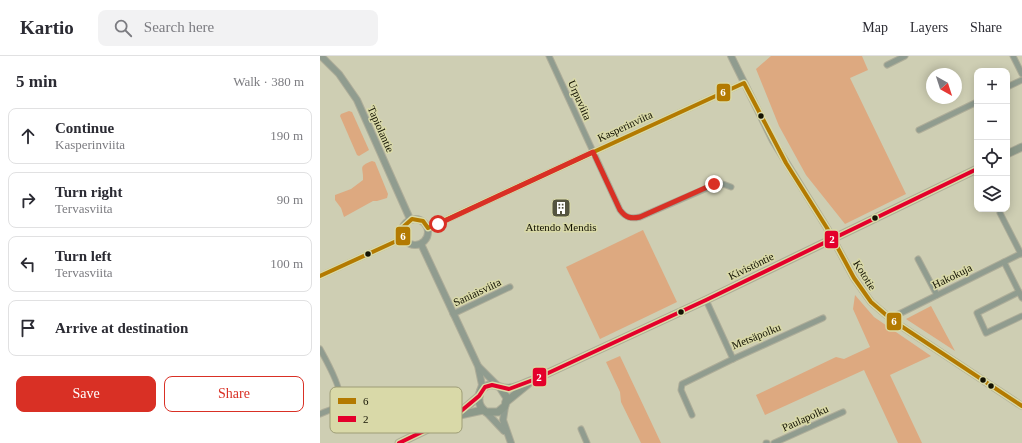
<!DOCTYPE html>
<meta charset="utf-8">
<style>
body{margin:0;font-family:Georgia,serif;background:#f2f2f3;color:#2b2b33}
.controls{position:absolute;right:12px;top:12px;display:grid;overflow:hidden;border-radius:8px;box-shadow:0 2px 10px #0003}
.controls button{width:36px;height:36px;display:grid;place-items:center;padding:0;border:0;border-bottom:1px solid #e1e1e2;background:#fff;color:#2b2b33;font:20px sans-serif}
.compass{position:absolute;left:606px;top:12px;width:36px;height:36px;border-radius:50%;background:#fff;box-shadow:0 2px 10px #0003;rotate:141deg}
.stop{position:absolute;width:12px;height:12px;margin:-9px;border:3px solid #d93025;border-radius:50%;background:#fff}
.stop.end{background:#d93025;border-color:#fff;box-shadow:0 1px 4px #0008}
.list{margin:0;padding:0;list-style:none}
h2{display:flex;justify-content:space-between;align-items:center;height:52px;margin:0;padding:0 16px;font-size:17px}
h2 small{font-size:13px;font-weight:400;color:#7c7c81}
.list li{display:grid;grid-template-columns:26px 1fr auto;gap:12px;align-items:center;box-sizing:border-box;height:56px;margin:0 8px 8px;padding:0 8px;border:1px solid #e1e1e2;border-radius:8px}
.list b{display:block;font-size:15px;white-space:nowrap}
.list p{margin:0;font-size:13px;white-space:nowrap;color:#7c7c81}
.list em{font-size:13px;font-style:normal;color:#7c7c81}
.actions{display:flex;gap:8px;padding:12px 16px}
.actions a{flex:1;padding:9px 0;border:1px solid #d93025;border-radius:8px;text-align:center;font-size:14px;color:#d93025}
.actions .main{background:#d93025;color:#fff}
.icon{flex:none;width:22px;height:22px;fill:none;stroke:currentColor;stroke-width:2;stroke-linecap:round;stroke-linejoin:round}
.map{position:relative;flex:none;width:702px;height:387px;overflow:hidden}
header{display:flex;align-items:center;gap:24px;box-sizing:border-box;height:56px;padding:0 20px;background:#fff;border-bottom:1px solid #e1e1e2}
header strong{font-size:19px}
nav{display:flex;gap:22px;margin-inline-start:auto;font-size:14px}
.search{width:280px;height:36px;background:#f2f2f3;display:flex;align-items:center;gap:10px;box-sizing:border-box;padding:0 14px;border-radius:8px;color:#7c7c81;font-size:15px}
main{display:flex}
aside{flex:1;background:#fff}
.map>svg:first-child{display:block}
.forest{fill:#dda980}
.lines{fill:none;stroke-linecap:round;stroke-linejoin:round}
.minor-casing{stroke:#aead99;stroke-width:7}
.tertiary-casing{stroke:#aead99;stroke-width:8}
.secondary-casing{stroke:#aead99;stroke-width:9}
.minor{stroke:#909c8f;stroke-width:5}
.tertiary{stroke:#909c8f;stroke-width:6}
.secondary{stroke:#8c998a;stroke-width:7}
.bus-1-casing{stroke:#d9d9a8;stroke-width:7}
.bus-2-casing{stroke:#d9d9a8;stroke-width:7}
.bus-1{stroke:#b37a01;stroke-width:4}
.bus-2{stroke:#e4002b;stroke-width:4}
.route{stroke:#d93025;stroke-width:5}
.bus-dot{fill:#131202;stroke:#d9d9a8;stroke-width:1.5}
.labels{text-anchor:middle;dominant-baseline:central;stroke-width:3;stroke-linejoin:round;paint-order:stroke}
.street-label{font-size:11px;fill:#131202;stroke:#d9d9a8}
.poi-label{font-size:11px;fill:#131202;stroke:#d9d9a8}
.key{fill:#d9d9a8;stroke:#9e9d76;stroke-width:1}
.key-label{font-size:11px;fill:#131202}
.line-badge{stroke:#d9d9a8;stroke-width:1.5}
.badge-label{font-size:11px;text-anchor:middle;font-weight:bold;fill:#fff}
</style>
<header>
<strong>Kartio</strong>
<div class="search"><svg class="icon" aria-label="search" viewBox="0 0 24 24"><circle cx="10" cy="10" r="6"/><path d="M15 15l6 6"/></svg>Search here</div>
<nav><a>Map</a><a>Layers</a><a>Share</a></nav>
</header>
<main>
<aside>
<h2>5 min<small>Walk · 380 m</small></h2>
<ul class="list">
<li><svg class="icon" aria-label="ahead" viewBox="0 0 24 24"><path d="M12 20V5M6 11l6-6 6 6"/></svg><div><b>Continue</b><p>Kasperinviita</p></div><em>190 m</em></li>
<li><svg class="icon" aria-label="right" viewBox="0 0 24 24"><path d="M7 20v-9h11M14 6l5 5-5 5"/></svg><div><b>Turn right</b><p>Tervasviita</p></div><em>90 m</em></li>
<li><svg class="icon" aria-label="left" viewBox="0 0 24 24"><path d="M17 20v-9H6M10 6l-5 5 5 5"/></svg><div><b>Turn left</b><p>Tervasviita</p></div><em>100 m</em></li>
<li><svg class="icon" aria-label="arrive" viewBox="0 0 24 24"><path d="M6 21V4h12l-3 4 3 4H6"/></svg><div><b>Arrive at destination</b></div></li>
</ul>
<div class="actions"><a class="main">Save</a><a>Share</a></div>
</aside>
<div class="map">
<svg width="702" height="387" viewBox="0 0 702 387">
<rect width="100%" height="100%" fill="#ceceb3"/>
<!-- forest -->
<g class="forest">
<path d="M451 0H542L548 14 530 22 586 138 525 168 486 119 459 70 436 13Z"/>
<path d="M29 55 32 56 49 94 39 100 37 99 20 60 21 58Z"/>
<path d="M52 105 55 106 68 138 67 142 57 145H53L24 161 21 152 15 144V139L31 133 43 124C44 111 37 111 52 105Z"/>
<path d="M323 174 357 246 280 283 246 211Z"/>
<path d="M535 239 554 261 611 300 570 319 602 387H578L544 314 445 359 436 339 516 301 524 303 550 291 533 253Z"/>
<path d="M611 250 635 295 586 263Z"/>
<path d="M300 300 341 387H321L301 346 300 336 286 306Z"/>
</g>
<g class="lines">
<defs>
<g id="minor">
<path d="M229 0 300 154C306 162 311 163 320 161L394 129 403 128 411 131"/>
<path d="M693 0 702 18"/>
<path d="M567 9 585 0"/>
<path d="M687 31 702 24"/>
<path d="M599 74 657 46"/>
<path d="M680 157 701 198"/>
<path d="M108 172 424 27"/>
<path d="M598 203 617 239"/>
<path d="M684 206 702 242"/>
<path d="M0 220 83 182"/>
<path d="M699 236 657 257 666 277 702 260"/>
<path d="M386 244 413 303 503 262"/>
<path d="M133 258 190 231"/>
<path d="M572 264 577 259 702 197"/>
<path d="M0 293C5 302 26 339 19 348 16 353 6 355 0 358"/>
<path d="M372 359 361 334 362 328 413 303"/>
<path d="M261 373 267 387"/>
<path d="M446 387H447"/>
<path d="M454 387 523 356"/>
</g>
<g id="tertiary">
<path d="M1 0 19 18 37 44 90 163"/>
<path d="M411 0 453 85 507 172 534 222 551 246 572 264 702 350"/>
<circle cx="95" cy="176" r="13"/>
<path d="M101 188 158 310 162 329 160 335"/>
<path d="M159 311 177 329"/>
<path d="M185 351 183 364 191 387"/>
<path d="M166 356 184 375"/>
</g>
<g id="secondary">
<path d="M687 98 702 91"/>
<path d="M180 331 187 342 185 350 178 356H166C156 349 156 333 169 329 176 327 182 334 190 332 198 331 206 326 213 324L386 244 657 113"/>
<path d="M186 346 208 328"/>
<path d="M137 359 159 340"/>
<path d="M79 387 135 360 163 354"/>
</g>
</defs>
<!-- minor casing -->
<use href="#minor" class="minor-casing"/>
<!-- tertiary casing -->
<use href="#tertiary" class="tertiary-casing"/>
<!-- secondary casing -->
<use href="#secondary" class="secondary-casing"/>
<!-- minor -->
<use href="#minor" class="minor"/>
<!-- tertiary -->
<use href="#tertiary" class="tertiary"/>
<!-- secondary -->
<use href="#secondary" class="secondary"/>
<defs>
<path id="bus-1" d="M0 220 83 182 82 172 92 163 103 165 108 172 424 27 466 107 507 172 534 222 551 246 572 264 702 350"/>
<path id="bus-2" d="M79 387 135 360 159 340 165 331 172 329 189 333 213 324 386 244 657 113"/>
</defs>
<!-- bus-1 casing -->
<use href="#bus-1" class="bus-1-casing"/>
<!-- bus-2 casing -->
<use href="#bus-2" class="bus-2-casing"/>
<!-- bus-1 -->
<use href="#bus-1" class="bus-1"/>
<!-- bus-2 -->
<use href="#bus-2" class="bus-2"/>
</g>
<g class="lines">
<!-- route -->
<path class="route" d="M118 168 273 96 300 154C306 162 311 163 320 161L394 128"/>
</g>
<!-- icons -->
<defs>
<symbol id="building-square" viewBox="-11 -11 22 22"><rect x="-9" y="-9" width="18" height="18" rx="4" fill="#545440" stroke="#d9d9a8"/><path d="M-4-6H4V6H1V3H-1V6H-4ZM-2.5-4.3h1.7v1.8h-1.7ZM.8-4.3h1.7v1.8H.8ZM-2.5-1h1.7V.8h-1.7ZM.8-1h1.7V.8H.8Z" fill="#fff"/></symbol>
</defs>
<g fill-rule="evenodd">
<use href="#building-square" x="230" y="141" width="22" height="22"/>
</g>
<!-- markers -->
<g class="bus-dot">
<circle cx="441" cy="60" r="3.5"/>
<circle cx="555" cy="162" r="3.5"/>
<circle cx="48" cy="198" r="3.5"/>
<circle cx="361" cy="256" r="3.5"/>
<circle cx="663" cy="324" r="3.5"/>
<circle cx="671" cy="330" r="3.5"/>
</g>
<g class="labels">
<!-- street labels -->
<g class="street-label">
<text transform="translate(260 44) rotate(66)">Urpuviita</text>
<text transform="translate(305 70) rotate(-25)">Kasperinviita</text>
<text transform="translate(61 73) rotate(66)">Tapiolantie</text>
<text transform="translate(431 210) rotate(-26)">Kivistöntie</text>
<text transform="translate(545 219) rotate(58)">Kototie</text>
<text transform="translate(632 220) rotate(-26)">Hakokuja</text>
<text transform="translate(157 236) rotate(-25)">Saniaisviita</text>
<text transform="translate(436 280) rotate(-22)">Metsäpolku</text>
<text transform="translate(485 362) rotate(-24)">Paulapolku</text>
</g>
<!-- poi labels -->
<g class="poi-label">
<text x="241" y="171">Attendo Mendis</text>
</g>
</g>
<!-- legend -->
<rect x="10" y="331" width="132" height="46" rx="6" class="key"/>
<rect x="18" y="342" width="18" height="6" fill="#b37a01"/>
<rect x="18" y="360" width="18" height="6" fill="#e4002b"/>
<g class="key-label">
<text x="43" y="349">6</text>
<text x="43" y="367">2</text>
</g>
<g class="line-badge">
<rect x="396" y="27" width="15" height="19" rx="4" fill="#b37a01"/>
<rect x="75" y="170" width="16" height="20" rx="4" fill="#b37a01"/>
<rect x="504" y="174" width="15" height="19" rx="4" fill="#e4002b"/>
<rect x="566" y="256" width="16" height="19" rx="4" fill="#b37a01"/>
<rect x="212" y="311" width="15" height="20" rx="4" fill="#e4002b"/>
</g>
<g class="badge-label">
<text x="403" y="40">6</text>
<text x="83" y="184">6</text>
<text x="512" y="187">2</text>
<text x="574" y="269">6</text>
<text x="219" y="325">2</text>
</g>
</svg>
<div class="controls">
<button>+</button>
<button>−</button>
<button><svg class="icon" aria-label="locate" viewBox="0 0 24 24"><circle cx="12" cy="12" r="6"/><path d="M12 2v4M12 18v4M2 12h4M18 12h4"/></svg></button>
<button><svg class="icon" aria-label="layers" viewBox="0 0 24 24"><path d="M12 4l9 5-9 5-9-5zM3 14l9 5 9-5"/></svg></button>
</div>
<svg class="compass" viewBox="-18 -18 36 36"><path d="M0-13l5 13h-10z" fill="#e53935"/><path d="M0 13l5-13h-10z" fill="#7c7c81"/></svg>
<div class="stop" style="left:118px;top:168px"></div>
<div class="stop end" style="left:394px;top:128px"></div>
</div>
</main>
